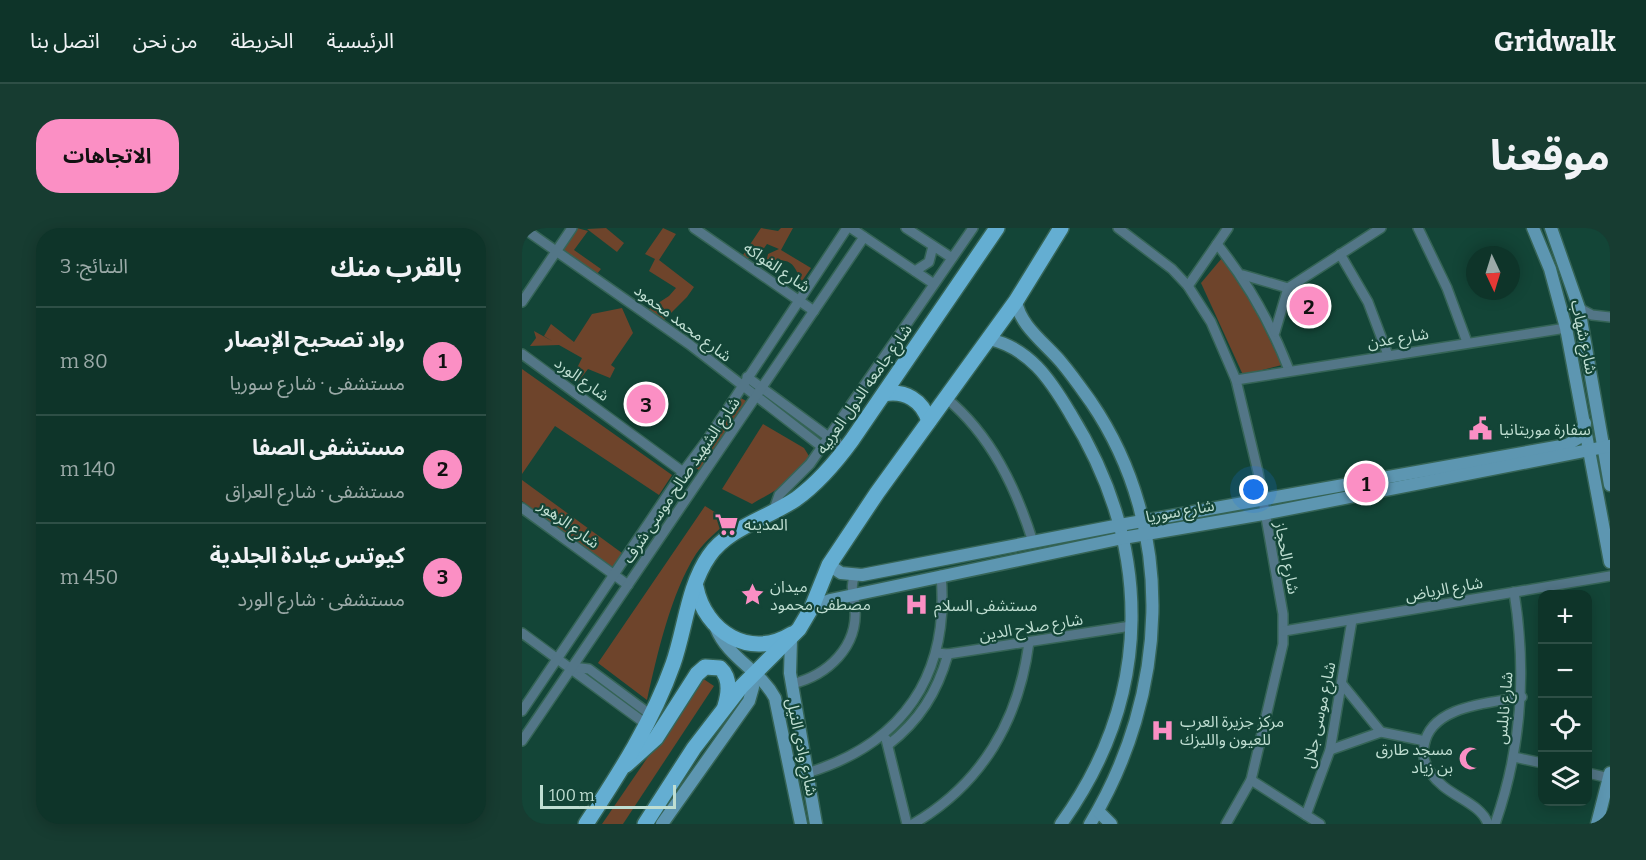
<!DOCTYPE html>
<html lang="ar">
<meta charset="utf-8">
<style>
body{margin:0;font-family:Bitter,"Noto Sans Arabic",serif;background:#173c31;color:#f1f3f6;direction:rtl}
.controls{position:absolute;right:18px;bottom:18px;display:grid;overflow:hidden;border-radius:12px;box-shadow:0 3px 15px #0003}
.controls button{width:54px;height:54px;display:grid;place-items:center;padding:0;border:0;border-bottom:2px solid #2e4f46;background:#0e3429;color:#f1f3f6;font:30px sans-serif}
.compass{position:absolute;left:944px;top:18px;width:54px;height:54px;border-radius:50%;background:#0e3429;box-shadow:0 3px 15px #0003;rotate:176deg}
.scale{position:absolute;left:18px;bottom:15px;width:136px;box-sizing:border-box;padding-left:6px;border:3px solid #bfded2;border-top:0;font-size:16px;line-height:21px;white-space:nowrap;color:#bfded2;-webkit-text-stroke:4px #134537;paint-order:stroke}
.you{position:absolute;left:732px;top:262px;width:21px;height:21px;margin:-15px;border:4px solid #fff;border-radius:50%;background:#1a73e8;box-shadow:0 0 0 9px #1a73e833}
.badge{display:grid;place-items:center;width:39px;height:39px;border-radius:50%;background:#fb8fc4;color:#111;font-size:20px;font-weight:700}
.pin{position:absolute;translate:-50% -50%;border:3px solid #fff;box-shadow:0 2px 6px #0006}
.list{margin:0;padding:0;list-style:none}
h2{display:flex;justify-content:space-between;align-items:center;height:78px;margin:0;padding:0 24px;font-size:26px}
h2 small{font-size:20px;font-weight:400;color:#9baaa8}
.list li{display:grid;grid-template-columns:39px 1fr auto;gap:18px;align-items:center;box-sizing:border-box;height:108px;padding:0 24px;border-top:2px solid #2e4f46}
.list b{display:block;font-size:22px;white-space:nowrap}
.list p{margin:0;font-size:20px;white-space:nowrap;color:#9baaa8}
.list em{font-size:20px;font-style:normal;color:#9baaa8}
.icon{flex:none;width:33px;height:33px;fill:none;stroke:currentColor;stroke-width:2;stroke-linecap:round;stroke-linejoin:round}
.map{position:relative;flex:none;width:1088px;height:596px;overflow:hidden;direction:ltr;border-radius:24px}
header{display:flex;align-items:center;gap:36px;box-sizing:border-box;height:84px;padding:0 30px;background:#0e3429;border-bottom:2px solid #2e4f46}
header strong{font-size:28px}
nav{display:flex;gap:33px;margin-inline-start:auto;font-size:21px}
.intro{display:flex;align-items:center;justify-content:space-between;box-sizing:border-box;height:144px;padding:0 36px}
h1{margin:0;font-size:42px}
.button{padding:15px 27px;border-radius:24px;background:#fb8fc4;color:#111;font-size:21px;font-weight:700}
main{display:flex;gap:36px;padding:0 36px}
aside{flex:1;background:#0e3429;border-radius:24px;box-shadow:0 3px 15px #0003}
.map>svg:first-child{display:block}
.green{fill:#6e442b}
.lines{fill:none;stroke-linecap:round;stroke-linejoin:round}
.street-casing{stroke:#356456;stroke-width:12}
.secondary-casing{stroke:#356456;stroke-width:15}
.primary-casing{stroke:#356456;stroke-width:18}
.street{stroke:#537687;stroke-width:9}
.secondary{stroke:#5d96b1;stroke-width:12}
.primary{stroke:#64aed2;stroke-width:15}
.labels{text-anchor:middle;dominant-baseline:central;stroke-width:4.5;stroke-linejoin:round;paint-order:stroke}
.street-label{font-size:16px;fill:#bfded2;stroke:#134537}
.poi-label{font-size:16px;fill:#bfded2;stroke:#134537;text-anchor:start}
</style>
<header>
<strong>Gridwalk</strong>
<nav><a>الرئيسية</a><a>الخريطة</a><a>من نحن</a><a>اتصل بنا</a></nav>
</header>
<div class="intro"><h1>موقعنا</h1><a class="button">الاتجاهات</a></div>
<main>
<div class="map">
<svg width="1088" height="596" viewBox="0 0 1088 596">
<rect width="100%" height="100%" fill="#134537"/>
<!-- green -->
<g class="green">
<path d="M55 0 66 3 52 22 79 41 75 46 40 22Z"/>
<path d="M84 0 102 15 95 24 65 1Z"/>
<path d="M141 0 154 6 137 32 172 59 165 69 140 94 124 83 147 68 154 60 127 43 133 31 123 26Z"/>
<path d="M239 0 256 3 259 0H271L259 22 289 40 280 53C272 40 273 31 252 32L247 38 244 35 246 26 257 21 245 16 235 30H219Z"/>
<path d="M700 30 732 79 760 137 721 147 679 55Z"/>
<path d="M100 80 111 105 89 137 93 140 88 150 66 141 55 155 49 152 60 130 37 117 8 118 14 110 12 103 30 113 22 108 29 96 52 114 70 86Z"/>
<path d="M0 141 150 247 137 267 33 198 0 246Z"/>
<path d="M215 168 228 175 180 244 169 237Z"/>
<path d="M241 196 282 220 287 228C281 250 248 265 230 276L200 261Z"/>
<path d="M0 252 100 325 90 341 0 273Z"/>
<path d="M183 278 207 293C195 303 183 313 174 326 149 365 135 427 125 472L76 435Z"/>
<path d="M180 450 192 458 101 596H80Z"/>
</g>
<g class="lines">
<defs>
<g id="street">
<path d="M1 0 167 116 300 219"/>
<path d="M172 0 292 83"/>
<path d="M329 0 412 56"/>
<path d="M384 0 430 30"/>
<path d="M596 0 650 41 666 58 689 94 714 152 736 244 761 386V416L729 552 704 596"/>
<path d="M896 0 925 60 945 114"/>
<path d="M695 16C727 56 749 95 767 142"/>
<path d="M818 26 846 74 866 127"/>
<path d="M393 43 407 34 411 18"/>
<path d="M721 47 766 60"/>
<path d="M666 58 706 0"/>
<path d="M0 74 50 0"/>
<path d="M1057 80 1070 87 1088 89"/>
<path d="M753 104 766 60 859 0"/>
<path d="M0 126 161 244"/>
<path d="M225 149 323 221"/>
<path d="M714 152 1044 100"/>
<path d="M424 170C469 207 494 260 511 314"/>
<path d="M0 280 106 357"/>
<path d="M251 284 257 267 288 236 451 0"/>
<path d="M762 403 1088 348"/>
<path d="M0 405 124 496"/>
<path d="M414 425 426 426 609 398"/>
<path d="M50 439 67 441 129 487"/>
<path d="M270 456C306 447 336 419 333 380 333 368 327 359 333 348"/>
<path d="M820 456 859 504"/>
<path d="M0 483 161 244 185 212 325 0"/>
<path d="M364 511 385 596"/>
<path d="M0 513 342 9"/>
<path d="M366 517C397 493 415 465 426 426"/>
<path d="M808 522 859 504 903 513"/>
<path d="M992 529 1020 535"/>
<path d="M285 545C381 516 428 447 419 347"/>
<path d="M1066 545 1087 550"/>
<path d="M729 552 798 596"/>
<path d="M784 587 808 522 830 392"/>
<path d="M391 596C460 556 497 492 507 414"/>
<path d="M966 596C960 578 935 570 921 558 909 548 899 534 902 518 908 477 969 475 1000 469"/>
<path d="M973 596C1000 519 1005 444 992 364"/>
</g>
<g id="secondary">
<path d="M1011 0 1028 41 1044 100 1088 334"/>
<path d="M1029 0 1057 80 1088 257"/>
<path d="M494 73C498 98 523 115 539 134 550 147 559 160 569 174 656 302 646 467 568 596"/>
<path d="M467 111C507 120 528 151 548 185 631 319 632 467 539 596"/>
<path d="M307 337 319 345 340 347 598 297 1045 217 1058 209 1063 195"/>
<path d="M290 379 308 372 601 310 741 286 1088 218"/>
<path d="M194 400C206 430 238 442 253 470L279 596"/>
<path d="M269 412 268 445 294 596"/>
<path d="M576 583 589 596"/>
<path d="M140 596 227 473 231 459 230 448"/>
<path d="M1075 596 1088 545"/>
</g>
<g id="primary">
<path d="M362 166C383 162 400 172 407 193"/>
<path d="M174 359C183 404 228 432 270 406"/>
<path d="M104 537 134 510 175 446 183 439 198 440C209 450 207 465 203 478"/>
<path d="M64 596C97 546 131 493 151 436 163 402 166 358 187 328 206 300 246 290 274 271 296 255 314 234 330 212L475 0"/>
<path d="M123 596 172 520 219 459 277 401 290 379 307 337 355 265 494 73 539 0"/>
</g>
</defs>
<!-- street casing -->
<use href="#street" class="street-casing"/>
<!-- secondary casing -->
<use href="#secondary" class="secondary-casing"/>
<!-- primary casing -->
<use href="#primary" class="primary-casing"/>
<!-- street -->
<use href="#street" class="street"/>
<!-- secondary -->
<use href="#secondary" class="secondary"/>
<!-- primary -->
<use href="#primary" class="primary"/>
</g>
<!-- icons -->
<defs>
<symbol id="civic-bare" viewBox="-9 -9 18 18"><path d="M-.6-6.5H3V-4.5H.6V-3L4-1V1h2V6H-6V1h2V-1L-.6-3ZM-1.2 2.5V6h2.4V2.5Z" fill="#fb8fc4" stroke="#134537" stroke-width="2.5" paint-order="stroke"/></symbol>
<symbol id="supermarket-bare" viewBox="-9 -9 18 18"><path d="M-6-5.5h2.5l.6 2H6L4.5 2H-2.5L-4.4-4H-6ZM-1.5 3.2a1.3 1.3 0 1 0 .1 0ZM3 3.2a1.3 1.3 0 1 0 .1 0Z" fill="#fb8fc4" stroke="#134537" stroke-width="2.5" paint-order="stroke"/></symbol>
<symbol id="sight-bare" viewBox="-9 -9 18 18"><path d="M0-6L1.8-2.2L6-1.7L2.9 1.2L3.7 5.4L0 3.3L-3.7 5.4L-2.9 1.2L-6-1.7L-1.8-2.2Z" fill="#fb8fc4" stroke="#134537" stroke-width="2.5" paint-order="stroke"/></symbol>
<symbol id="hospital-bare" viewBox="-9 -9 18 18"><path d="M-5-5h3v3.5h4V-5h3V5h-3V1.5h-4V5h-3Z" fill="#fb8fc4" stroke="#134537" stroke-width="2.5" paint-order="stroke"/></symbol>
<symbol id="mosque-bare" viewBox="-9 -9 18 18"><path d="M3.5-4.9A6 6 0 1 0 3.5 4.9A5 5 0 1 1 3.5-4.9Z" fill="#fb8fc4" stroke="#134537" stroke-width="2.5" paint-order="stroke"/></symbol>
</defs>
<g fill-rule="evenodd">
<use href="#civic-bare" x="942" y="184" width="33" height="33"/>
<use href="#supermarket-bare" x="188" y="280" width="33" height="33"/>
<use href="#sight-bare" x="214" y="350" width="33" height="33"/>
<use href="#hospital-bare" x="378" y="360" width="33" height="33"/>
<use href="#hospital-bare" x="624" y="486" width="33" height="33"/>
<use href="#mosque-bare" x="932" y="514" width="33" height="33"/>
</g>
<g class="labels">
<!-- street labels -->
<g class="street-label">
<text transform="translate(255 39) rotate(34)">شارع الفواكه</text>
<text transform="translate(161 95) rotate(37)">شارع محمد محمود</text>
<text transform="translate(1062 109) rotate(78)">شارع شهاب</text>
<text transform="translate(876 110) rotate(-9)">شارع عدن</text>
<text transform="translate(60 151) rotate(36)">شارع الورد</text>
<text transform="translate(342 161) rotate(-55)">شارع جامعه الدول العربيه</text>
<text transform="translate(159 252) rotate(-56)">شارع الشهيد صالح موسى شرف</text>
<text transform="translate(658 283) rotate(-10)">شارع سوريا</text>
<text transform="translate(47 296) rotate(36)">شارع الزهور</text>
<text transform="translate(765 330) rotate(79)">شارع الحجاز</text>
<text transform="translate(922 361) rotate(-10)">شارع الرياض</text>
<text transform="translate(509 399) rotate(-9)">شارع صلاح الدين</text>
<text transform="translate(982 480) rotate(-85)">شارع نابلس</text>
<text transform="translate(797 487) rotate(-78)">شارع موسى جلال</text>
<text transform="translate(280 519) rotate(78)">شارع وادى النيل</text>
</g>
<!-- poi labels -->
<g class="poi-label">
<text x="977" y="201">سفارة موريتانيا</text>
<text x="222" y="296">المدينه</text>
<text x="248" y="358">ميدان<tspan x="248" dy="18">مصطفى محمود</tspan></text>
<text x="412" y="377">مستشفى السلام</text>
<text x="658" y="493">مركز جزيرة العرب<tspan x="658" dy="18">للعيون والليزك</tspan></text>
<text x="931" y="521" text-anchor="end">مسجد طارق<tspan x="931" dy="18">بن زياد</tspan></text>
</g>
</g>
</svg>
<div class="controls">
<button>+</button>
<button>−</button>
<button><svg class="icon" aria-label="locate" viewBox="0 0 24 24"><circle cx="12" cy="12" r="6"/><path d="M12 2v4M12 18v4M2 12h4M18 12h4"/></svg></button>
<button><svg class="icon" aria-label="layers" viewBox="0 0 24 24"><path d="M12 4l9 5-9 5-9-5zM3 14l9 5 9-5"/></svg></button>
</div>
<svg class="compass" viewBox="-18 -18 36 36"><path d="M0-13l5 13h-10z" fill="#e53935"/><path d="M0 13l5-13h-10z" fill="#9baaa8"/></svg>
<div class="scale">100 m</div>
<div class="you"></div>
<div class="pin badge" style="left:844px;top:255px">1</div>
<div class="pin badge" style="left:787px;top:78px">2</div>
<div class="pin badge" style="left:124px;top:176px">3</div>
</div>
<aside>
<h2>بالقرب منك<small>النتائج: 3</small></h2>
<ul class="list">
<li><span class="badge">1</span><div><b>رواد تصحيح الإبصار</b><p>مستشفى · شارع سوريا</p></div><em>80 m</em></li>
<li><span class="badge">2</span><div><b>مستشفى الصفا</b><p>مستشفى · شارع العراق</p></div><em>140 m</em></li>
<li><span class="badge">3</span><div><b>كيوتس عيادة الجلدية</b><p>مستشفى · شارع الورد</p></div><em>450 m</em></li>
</ul>
</aside>
</main>
